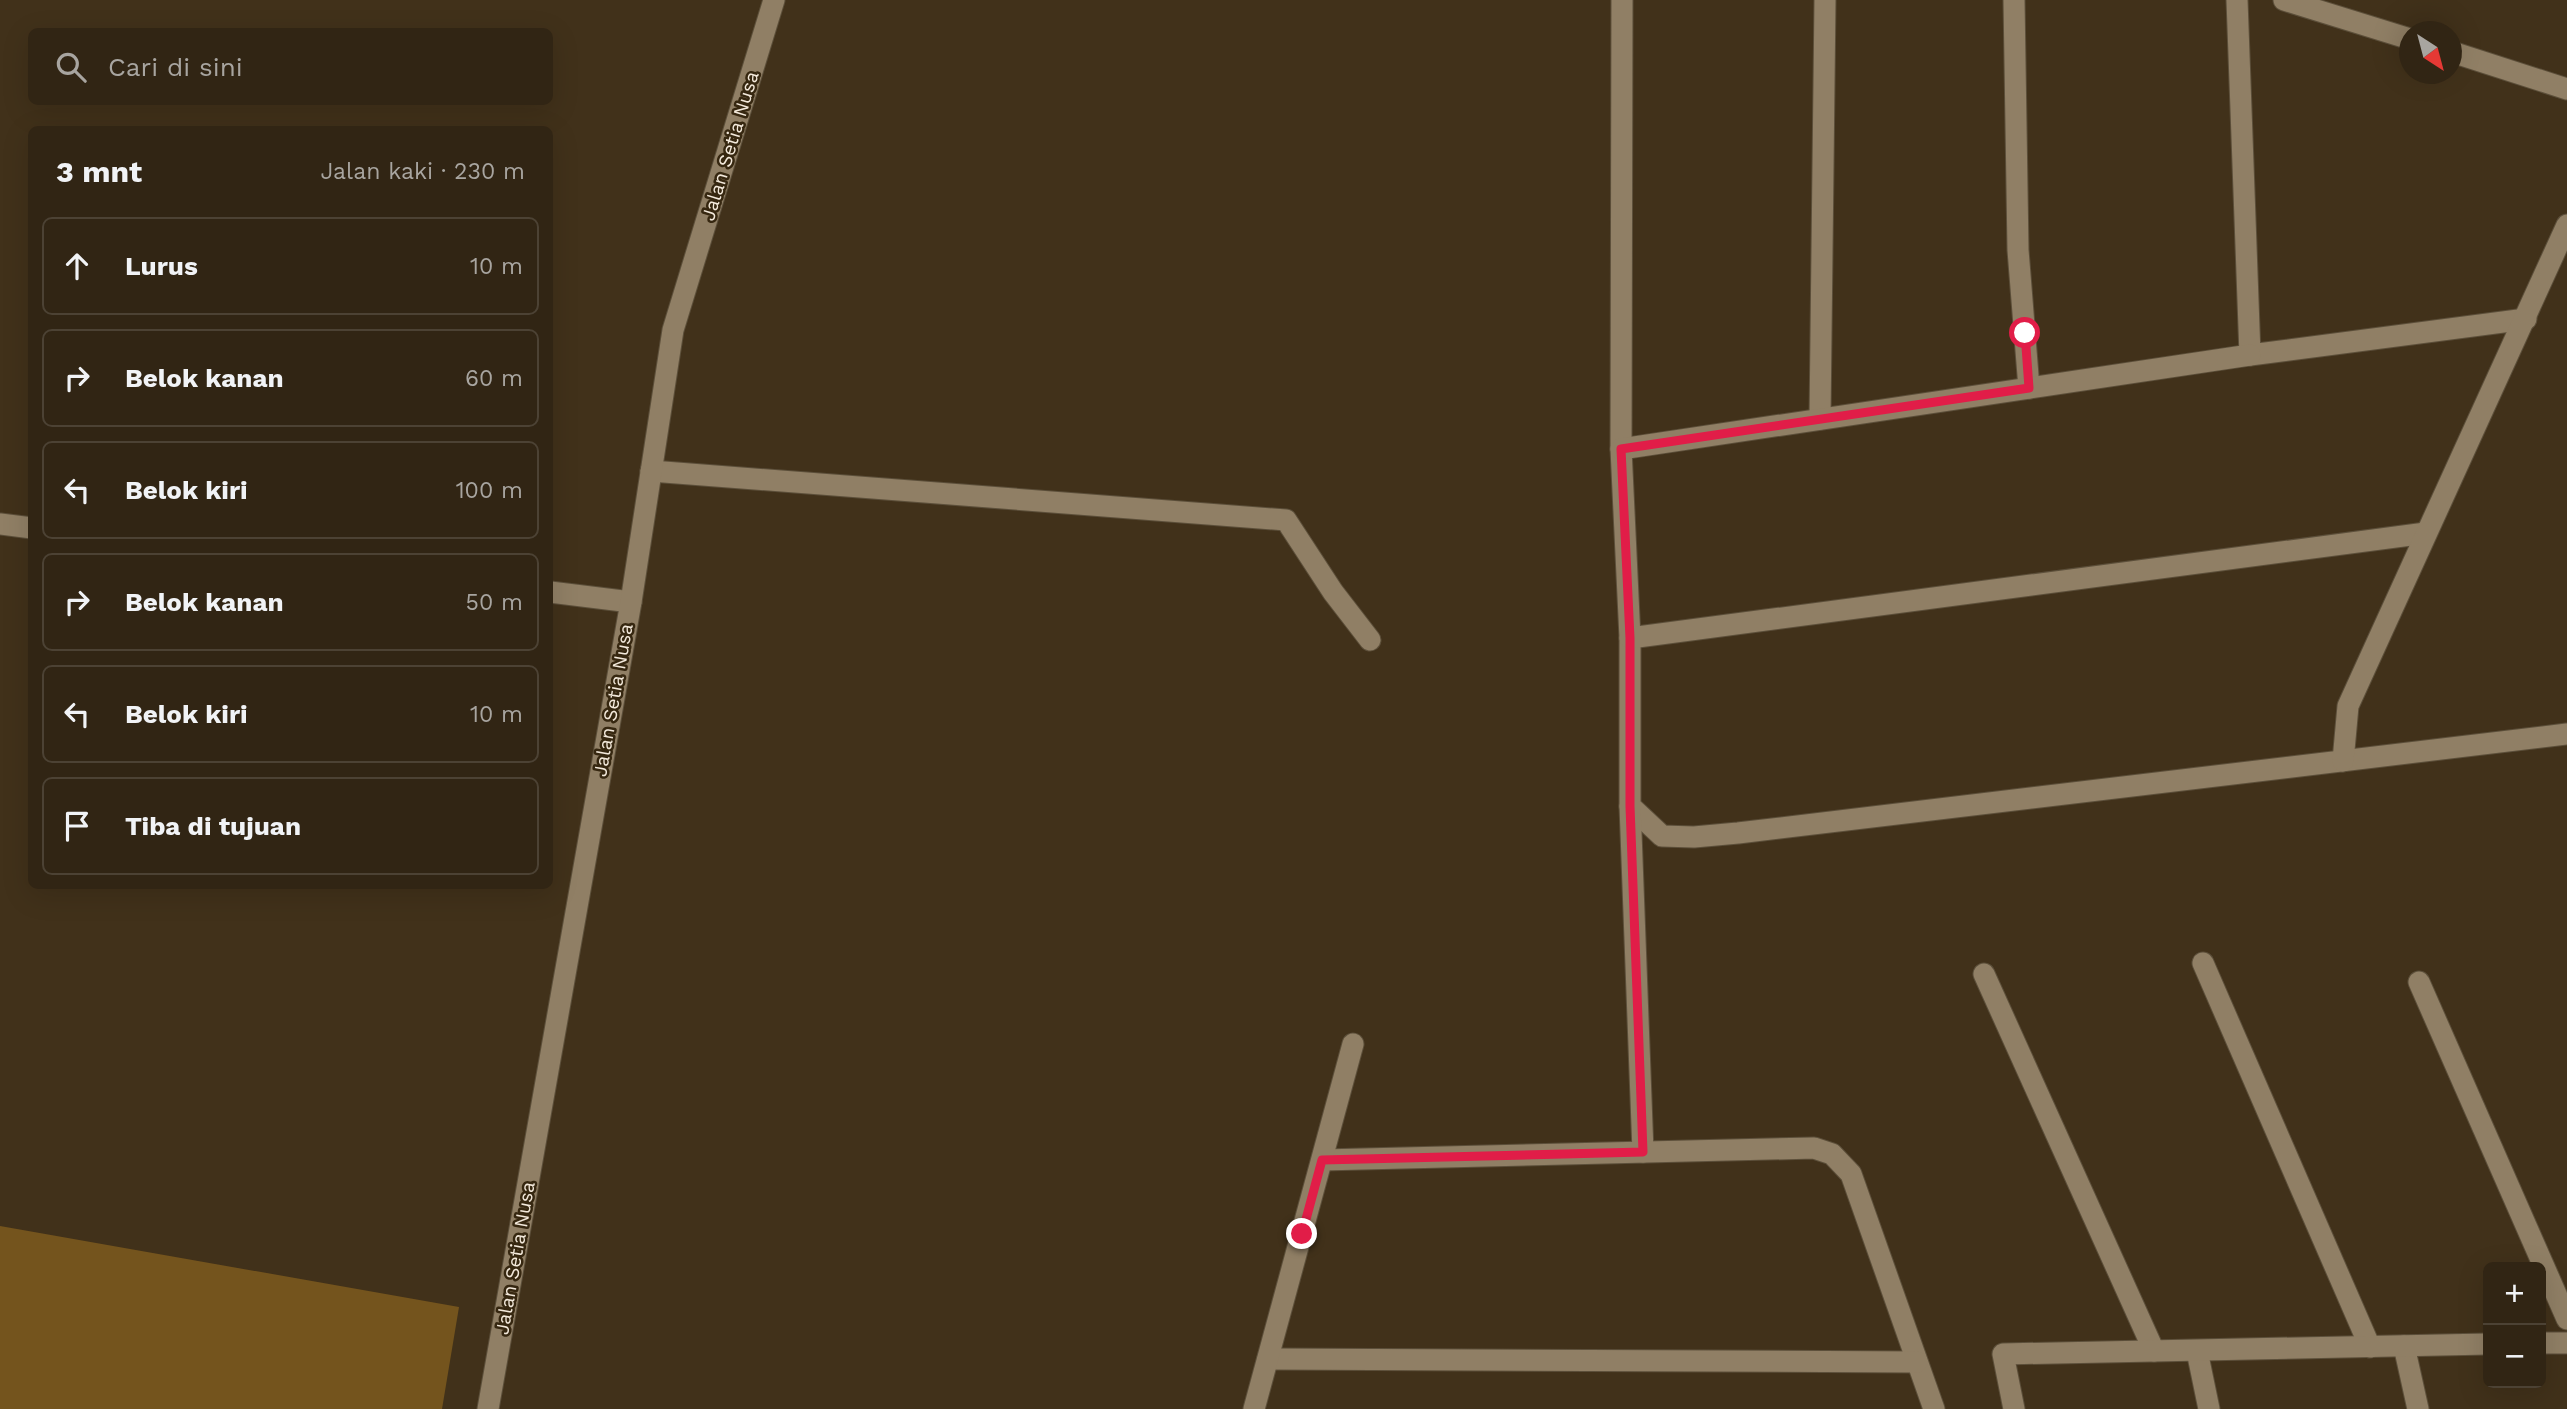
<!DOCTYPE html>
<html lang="id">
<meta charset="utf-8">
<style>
body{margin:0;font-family:"Work Sans",sans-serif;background:#3d3122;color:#f1f3f6}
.controls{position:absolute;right:21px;bottom:21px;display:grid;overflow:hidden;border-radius:10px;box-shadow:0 7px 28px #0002}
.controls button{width:63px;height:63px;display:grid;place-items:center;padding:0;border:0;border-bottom:2px solid #4c4234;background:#312514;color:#f1f3f6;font:35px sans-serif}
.compass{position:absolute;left:2399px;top:21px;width:63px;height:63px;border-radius:50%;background:#312514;box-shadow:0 7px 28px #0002;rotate:144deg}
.stop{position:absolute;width:21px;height:21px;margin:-16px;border:5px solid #e11d48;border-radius:50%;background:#fff}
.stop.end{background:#e11d48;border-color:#fff;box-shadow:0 2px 7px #0008}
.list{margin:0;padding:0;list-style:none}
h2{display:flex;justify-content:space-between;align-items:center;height:91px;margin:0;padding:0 28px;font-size:30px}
h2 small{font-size:23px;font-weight:400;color:#a8a5a0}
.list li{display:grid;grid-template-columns:46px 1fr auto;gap:21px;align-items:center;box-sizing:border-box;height:98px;margin:0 14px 14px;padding:0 14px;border:2px solid #4c4234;border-radius:10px}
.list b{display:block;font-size:26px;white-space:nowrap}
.list em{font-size:23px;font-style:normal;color:#a8a5a0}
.icon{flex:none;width:38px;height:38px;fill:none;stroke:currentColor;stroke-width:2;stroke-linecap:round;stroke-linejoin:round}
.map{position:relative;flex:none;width:2567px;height:1409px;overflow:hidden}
.search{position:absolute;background:#312514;box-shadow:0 7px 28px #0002;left:28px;top:28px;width:525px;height:77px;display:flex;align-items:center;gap:18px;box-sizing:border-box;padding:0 24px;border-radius:10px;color:#a8a5a0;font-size:26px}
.panel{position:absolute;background:#312514;box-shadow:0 7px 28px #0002;left:28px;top:126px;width:525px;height:763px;border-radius:10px}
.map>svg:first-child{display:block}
.green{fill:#74541d}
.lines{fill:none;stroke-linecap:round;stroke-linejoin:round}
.minor-casing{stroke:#5c4f3a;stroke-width:23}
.minor{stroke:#907f65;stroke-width:21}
.route{stroke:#e11d48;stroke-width:9}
.labels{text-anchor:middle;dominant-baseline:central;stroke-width:5;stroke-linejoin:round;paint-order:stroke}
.street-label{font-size:19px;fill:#f3e9db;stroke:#362710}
</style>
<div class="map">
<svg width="2567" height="1409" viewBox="0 0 2567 1409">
<rect width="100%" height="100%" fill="#41311a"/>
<!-- green -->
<path class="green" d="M0 1226 459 1307 442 1409H0Z"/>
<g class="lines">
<defs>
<g id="minor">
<path d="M1622 0 1621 449 1630 638V806L1662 836 1694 837 1738 833 2567 734"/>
<path d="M2014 0 2018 250 2029 388"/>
<path d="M2237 0 2250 355 2526 319"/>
<path d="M2284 0 2410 39"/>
<path d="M2452 52 2567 89"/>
<path d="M1820 419 1825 0"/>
<path d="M1621 449 2250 355"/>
<path d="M651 471 1286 520 1333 592 1370 640"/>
<path d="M0 524 32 528"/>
<path d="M550 592 631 602"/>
<path d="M1630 638 2426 533"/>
<path d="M2343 761 2348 706 2567 225"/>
<path d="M1630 806 1643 1152"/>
<path d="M2203 963 2370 1347"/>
<path d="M1984 974 2154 1351"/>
<path d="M2419 982 2567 1319"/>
<path d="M1322 1160 1814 1148 1832 1154 1851 1174 1934 1409"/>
<path d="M2541 1343H2567"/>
<path d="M2404 1346 2418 1409"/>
<path d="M2197 1351 2209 1409"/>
<path d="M1268 1359 1917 1362"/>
<path d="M488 1409 631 602 673 330 774 0"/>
<path d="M1254 1409 1353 1044"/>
<path d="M2014 1409 2003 1354 2488 1344"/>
</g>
</defs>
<!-- minor casing -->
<use href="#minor" class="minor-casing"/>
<!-- minor -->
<use href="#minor" class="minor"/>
</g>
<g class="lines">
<!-- route -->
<path class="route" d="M1302 1234 1322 1160 1643 1152 1630 806V638L1621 449 2029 388 2025 333"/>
</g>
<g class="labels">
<!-- street labels -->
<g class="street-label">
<text transform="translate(730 146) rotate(-73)">Jalan Setia Nusa</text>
<text transform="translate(613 700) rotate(-80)">Jalan Setia Nusa</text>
<text transform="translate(515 1258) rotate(-80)">Jalan Setia Nusa</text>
</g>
</g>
</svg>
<div class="controls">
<button>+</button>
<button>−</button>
</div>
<svg class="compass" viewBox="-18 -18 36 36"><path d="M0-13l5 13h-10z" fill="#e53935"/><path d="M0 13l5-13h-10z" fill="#a8a5a0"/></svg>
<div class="stop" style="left:2025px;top:333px"></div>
<div class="stop end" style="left:1302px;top:1234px"></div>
<div class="search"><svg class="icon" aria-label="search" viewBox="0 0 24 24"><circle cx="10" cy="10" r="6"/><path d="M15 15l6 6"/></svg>Cari di sini</div>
<section class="panel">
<h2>3 mnt<small>Jalan kaki · 230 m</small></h2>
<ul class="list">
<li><svg class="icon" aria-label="ahead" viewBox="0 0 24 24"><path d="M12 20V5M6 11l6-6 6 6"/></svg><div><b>Lurus</b></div><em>10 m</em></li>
<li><svg class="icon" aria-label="right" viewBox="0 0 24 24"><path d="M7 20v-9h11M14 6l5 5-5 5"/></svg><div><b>Belok kanan</b></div><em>60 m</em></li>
<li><svg class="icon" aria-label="left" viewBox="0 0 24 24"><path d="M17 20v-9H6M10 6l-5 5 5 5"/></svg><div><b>Belok kiri</b></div><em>100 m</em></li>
<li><svg class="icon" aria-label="right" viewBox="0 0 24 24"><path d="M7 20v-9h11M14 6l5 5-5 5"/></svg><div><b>Belok kanan</b></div><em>50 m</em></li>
<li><svg class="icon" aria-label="left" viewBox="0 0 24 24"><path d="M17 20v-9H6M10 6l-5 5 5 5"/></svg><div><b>Belok kiri</b></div><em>10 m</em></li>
<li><svg class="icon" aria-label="arrive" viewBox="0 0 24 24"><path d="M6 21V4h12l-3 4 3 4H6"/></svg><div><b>Tiba di tujuan</b></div></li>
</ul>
</section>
</div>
